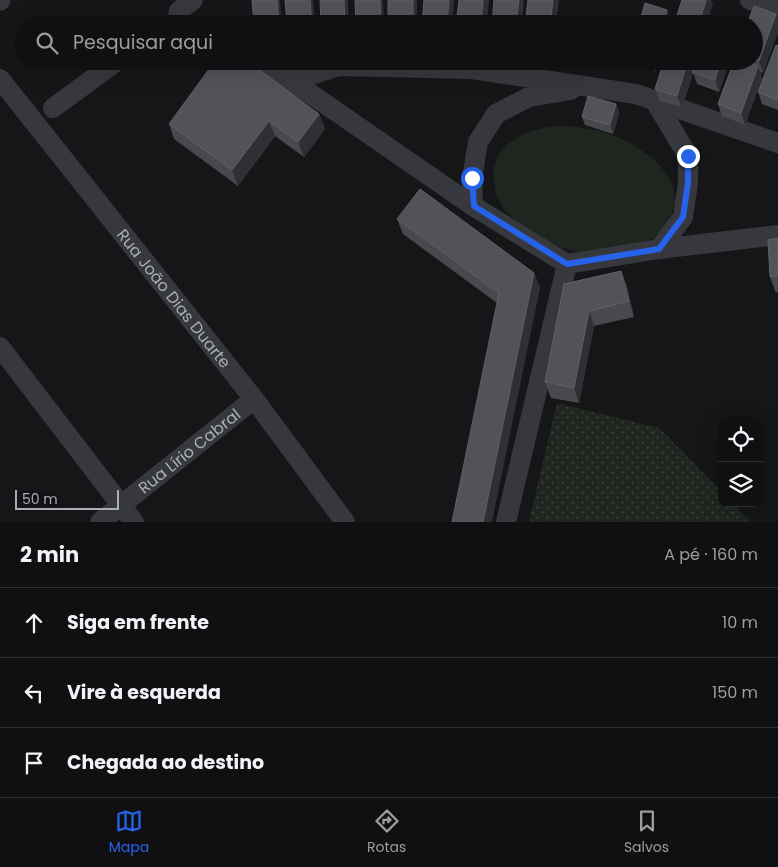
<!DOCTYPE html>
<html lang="pt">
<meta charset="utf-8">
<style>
body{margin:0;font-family:Poppins,sans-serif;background:#19191b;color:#f1f3f6}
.controls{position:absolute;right:15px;bottom:15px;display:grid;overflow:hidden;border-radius:10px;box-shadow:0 5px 20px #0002}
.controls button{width:45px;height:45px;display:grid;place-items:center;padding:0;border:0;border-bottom:1px solid #303032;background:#101012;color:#f1f3f6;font:25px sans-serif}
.scale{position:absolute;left:15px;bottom:12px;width:104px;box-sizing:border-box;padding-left:5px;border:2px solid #a8adb8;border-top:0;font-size:14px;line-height:18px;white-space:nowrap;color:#a8adb8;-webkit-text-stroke:4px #111113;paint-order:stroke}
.stop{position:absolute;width:15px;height:15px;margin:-11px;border:4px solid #2563eb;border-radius:50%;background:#fff}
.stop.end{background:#2563eb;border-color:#fff;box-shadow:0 1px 5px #0008}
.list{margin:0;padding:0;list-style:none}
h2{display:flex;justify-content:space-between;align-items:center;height:65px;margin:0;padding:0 20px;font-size:21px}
h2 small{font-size:16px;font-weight:400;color:#9c9d9f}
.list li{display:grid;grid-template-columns:32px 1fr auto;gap:15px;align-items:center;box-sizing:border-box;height:70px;padding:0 20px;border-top:1px solid #303032}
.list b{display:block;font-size:19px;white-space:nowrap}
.list em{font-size:16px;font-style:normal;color:#9c9d9f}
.icon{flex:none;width:28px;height:28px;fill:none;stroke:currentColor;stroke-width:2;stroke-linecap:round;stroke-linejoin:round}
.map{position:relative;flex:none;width:778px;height:522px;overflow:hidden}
.search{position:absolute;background:#101012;box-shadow:0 5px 20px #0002;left:15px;right:15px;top:15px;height:55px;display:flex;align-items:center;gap:12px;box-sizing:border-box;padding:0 18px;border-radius:28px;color:#9c9d9f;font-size:19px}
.sheet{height:275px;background:#101012}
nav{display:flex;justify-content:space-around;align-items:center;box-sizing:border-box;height:70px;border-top:1px solid #303032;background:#101012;font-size:14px;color:#9c9d9f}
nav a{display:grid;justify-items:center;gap:2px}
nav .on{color:#2563eb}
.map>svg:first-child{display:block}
.grass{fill:#1e261f}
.park{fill:url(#park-dots)}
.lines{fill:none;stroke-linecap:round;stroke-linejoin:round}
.minor{stroke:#37383d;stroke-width:20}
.wall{fill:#47494d}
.shaded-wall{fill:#2f3033}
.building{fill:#525359;stroke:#5f6168}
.route{stroke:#2563eb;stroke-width:6}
.labels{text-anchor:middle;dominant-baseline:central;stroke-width:5;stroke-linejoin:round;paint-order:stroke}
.street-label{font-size:16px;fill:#a8adb8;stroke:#111113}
</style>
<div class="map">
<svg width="778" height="522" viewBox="0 0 778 522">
<defs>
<pattern id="park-dots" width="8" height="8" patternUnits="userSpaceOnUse" patternTransform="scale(1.25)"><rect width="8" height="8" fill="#1e261f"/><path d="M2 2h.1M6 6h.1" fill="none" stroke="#3c433d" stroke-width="1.8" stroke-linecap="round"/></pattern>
</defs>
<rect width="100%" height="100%" fill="#161618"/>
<!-- grass -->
<path class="grass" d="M554 126C571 126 586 127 602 132 634 140 691 176 671 215 657 242 645 244 616 248 606 250 593 254 583 253 554 249 507 224 497 196 495 192 495 186 494 181 489 146 525 130 554 126Z"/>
<!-- park -->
<path class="park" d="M557 403 659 428 722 492V503H732L751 522H529Z"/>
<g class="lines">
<!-- minor -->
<g class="minor">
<path d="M750 0 778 6"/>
<path d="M0 1V0"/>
<path d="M178 24 177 22 179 11 193 0"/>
<path d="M257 61 292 81"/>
<path id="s1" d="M0 79 254 399 345 522"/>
<path d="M655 101 688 156V183L683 217 659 249"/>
<path d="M53 108 117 61"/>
<path d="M778 143 636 94 472 69 339 66 292 81 473 206 567 264 659 249 778 235"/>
<path d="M473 206 472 178 478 142 496 114 529 97 571 90"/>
<path d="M0 347 134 522"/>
<path id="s2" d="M100 522 254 399"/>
<path d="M506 522 567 264"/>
</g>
</g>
<!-- wall -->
<g class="wall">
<path d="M776 14 778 19V32L763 73 760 72 762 78 745 125 722 116 718 104 734 61H754V24Z"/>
<path d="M778 46V110L762 104 758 92Z"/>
<path d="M462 61H483V64Z"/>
<path d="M492 61H518V67L493 64Z"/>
<path d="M524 61H550V66L525 63Z"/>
<path d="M633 61H659L656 71 634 64Z"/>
<path d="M664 61H730L719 92 697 84 693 73 682 107 660 101 655 89Z"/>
<path d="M616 104 619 113 613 134 585 125 582 117Z"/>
<path d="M319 114 325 129 304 157 275 136 238 186 174 139 169 124Z"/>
<path d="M397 219 534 273 540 288 497 303 403 234Z"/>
<path d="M778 238V292L776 293 770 277Z"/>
<path d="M621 271 627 286 634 317 594 326 579 403 551 398 545 382 564 284Z"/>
</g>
<!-- shaded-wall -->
<g class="shaded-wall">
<path d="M277 0H280L282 24H279Z"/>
<path d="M310 0H313L315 24H312Z"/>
<path d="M344 0H348L349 24H345Z"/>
<path d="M380 0H383L384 24H381Z"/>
<rect x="413" y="0" width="4" height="24"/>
<path d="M449 0H454L452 24H447Z"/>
<path d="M483 0H489L487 24H481Z"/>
<path d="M519 0H524L522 24H516Z"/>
<path d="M553 0H559L556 24H550Z"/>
<path d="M706 0H711L713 4 707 24H699Z"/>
<path d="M667 10 672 22 671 24H663Z"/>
<path d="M776 14 778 19V32L763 73 759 61Z"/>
<path d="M653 61H659L656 71Z"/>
<path d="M688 61H696L682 107 677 96Z"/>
<path d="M721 61H730L719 92 715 80Z"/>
<path d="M758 66 762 78 745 125 741 113Z"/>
<path d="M616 104 619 113 613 134 610 125Z"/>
<path d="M319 114 325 129 304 157 298 142Z"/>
<path d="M269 121 275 136 238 186 232 170Z"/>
<path d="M621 271 627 286 634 317 629 301Z"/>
<path d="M534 273 540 288 492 522H483Z"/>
<path d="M589 311 594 326 579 403 574 388Z"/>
</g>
<!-- building -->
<g class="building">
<path d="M252 0H277L279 24H254Z"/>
<path d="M285 0H310L312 24H287Z"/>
<path d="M320 0H344L345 24H321Z"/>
<path d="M355 0H380L381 24H356Z"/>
<rect x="388" y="0" width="25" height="24"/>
<path d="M424 0H449L447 24H422Z"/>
<path d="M459 0H483L481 24H456Z"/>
<path d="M494 0H519L516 24H492Z"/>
<path d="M528 0H553L550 24H525Z"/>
<path d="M682 0H706L699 24H674Z"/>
<path d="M645 3 667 10 663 24H639Z"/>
<path d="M754 6 776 14 759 61 754 60V24H747Z"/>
<path d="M776 45 778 46V100L758 92Z"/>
<path d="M215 61H248L319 114 298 142 269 121 232 170 169 124Z"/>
<path d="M664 61H688L677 96 655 89Z"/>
<path d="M696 61H721L715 80 692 72Z"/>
<path d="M734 61H746L758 66 741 113 718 104Z"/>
<path d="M588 96 616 104 610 125 582 117Z"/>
<path d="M420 189 534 273 483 522H452L499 293 397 219Z"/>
<path d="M778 238V276L770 277 768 240Z"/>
<path d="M621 271 629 301 589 311 574 388 545 382 564 284Z"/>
</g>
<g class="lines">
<!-- route -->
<path class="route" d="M472 178 474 206 567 264 659 249 683 217 688 183V156"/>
</g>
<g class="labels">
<!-- street labels -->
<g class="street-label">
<text stroke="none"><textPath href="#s1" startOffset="280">Rua João Dias Duarte</textPath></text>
<text stroke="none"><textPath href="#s2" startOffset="114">Rua Lírio Cabral</textPath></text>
</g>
</g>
</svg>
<div class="controls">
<button><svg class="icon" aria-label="locate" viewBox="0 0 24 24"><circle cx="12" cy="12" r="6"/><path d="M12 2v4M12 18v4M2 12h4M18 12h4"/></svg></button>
<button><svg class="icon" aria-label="layers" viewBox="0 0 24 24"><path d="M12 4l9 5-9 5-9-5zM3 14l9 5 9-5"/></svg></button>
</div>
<div class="scale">50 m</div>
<div class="stop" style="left:472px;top:178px"></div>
<div class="stop end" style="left:688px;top:156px"></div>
<div class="search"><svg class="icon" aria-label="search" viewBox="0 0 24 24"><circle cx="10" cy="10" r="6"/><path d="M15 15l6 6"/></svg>Pesquisar aqui</div>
</div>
<section class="sheet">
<h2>2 min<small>A pé · 160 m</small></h2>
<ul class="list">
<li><svg class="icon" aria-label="ahead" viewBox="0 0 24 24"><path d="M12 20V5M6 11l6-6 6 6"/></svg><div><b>Siga em frente</b></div><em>10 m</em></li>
<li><svg class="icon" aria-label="left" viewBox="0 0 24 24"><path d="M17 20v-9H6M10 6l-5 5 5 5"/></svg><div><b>Vire à esquerda</b></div><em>150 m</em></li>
<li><svg class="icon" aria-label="arrive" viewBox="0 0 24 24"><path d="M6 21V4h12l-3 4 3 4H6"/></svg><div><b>Chegada ao destino</b></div></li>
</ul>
</section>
<nav>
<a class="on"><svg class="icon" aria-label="map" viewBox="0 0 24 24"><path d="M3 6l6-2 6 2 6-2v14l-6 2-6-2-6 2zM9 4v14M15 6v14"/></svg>Mapa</a>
<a><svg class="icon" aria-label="directions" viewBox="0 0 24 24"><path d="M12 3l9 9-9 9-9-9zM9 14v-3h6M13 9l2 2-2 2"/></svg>Rotas</a>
<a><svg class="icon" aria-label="saved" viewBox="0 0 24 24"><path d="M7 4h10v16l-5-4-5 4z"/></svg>Salvos</a>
</nav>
